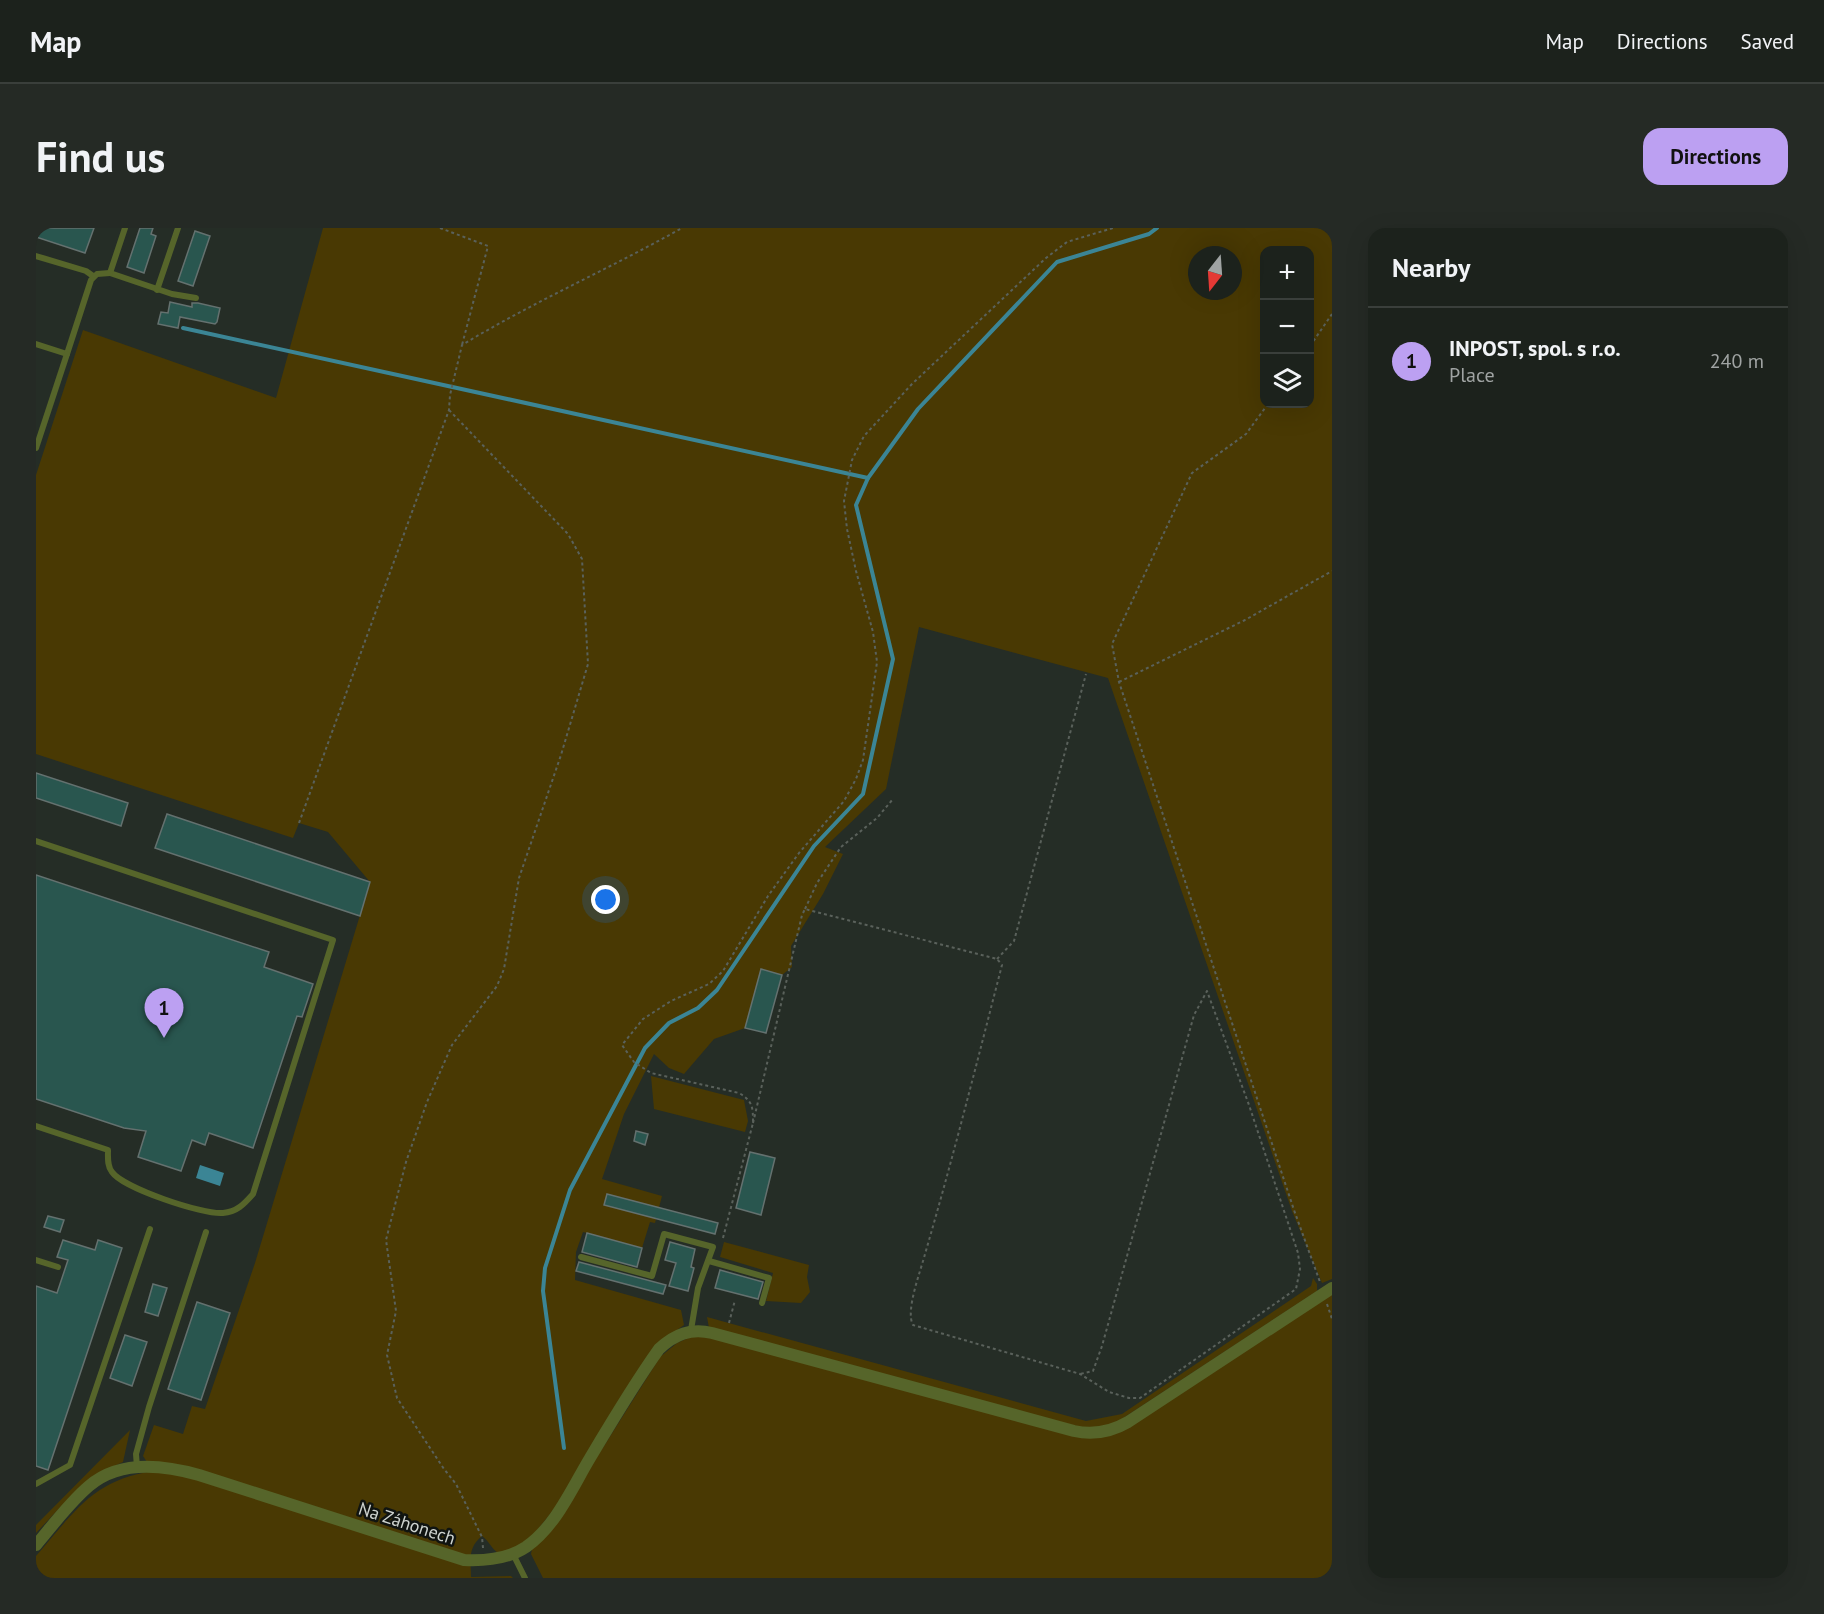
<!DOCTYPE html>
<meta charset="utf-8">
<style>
body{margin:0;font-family:"PT Sans",sans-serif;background:#252a25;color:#f1f3f6}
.controls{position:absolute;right:18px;top:18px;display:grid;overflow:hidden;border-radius:12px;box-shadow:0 6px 24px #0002}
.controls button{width:54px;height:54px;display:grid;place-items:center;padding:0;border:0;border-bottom:2px solid #3a3f3b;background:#1c221c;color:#f1f3f6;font:30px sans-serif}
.compass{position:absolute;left:1152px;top:18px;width:54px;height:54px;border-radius:50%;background:#1c221c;box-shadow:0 6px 24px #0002;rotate:197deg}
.you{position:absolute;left:570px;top:672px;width:21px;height:21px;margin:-15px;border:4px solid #fff;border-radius:50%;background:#1a73e8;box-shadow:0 0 0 9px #1a73e833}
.badge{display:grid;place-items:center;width:39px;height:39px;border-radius:50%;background:#bca0f2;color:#111;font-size:20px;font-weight:700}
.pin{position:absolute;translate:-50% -50px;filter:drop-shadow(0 2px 3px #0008)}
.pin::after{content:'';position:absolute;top:32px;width:21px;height:18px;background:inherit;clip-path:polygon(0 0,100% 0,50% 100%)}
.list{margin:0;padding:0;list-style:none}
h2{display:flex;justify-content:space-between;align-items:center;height:78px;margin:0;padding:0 24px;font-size:26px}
h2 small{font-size:20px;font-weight:400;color:#a0a4a3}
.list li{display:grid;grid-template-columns:39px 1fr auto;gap:18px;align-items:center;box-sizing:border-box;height:108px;padding:0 24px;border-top:2px solid #3a3f3b}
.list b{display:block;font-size:22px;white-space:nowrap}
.list p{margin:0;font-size:20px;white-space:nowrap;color:#a0a4a3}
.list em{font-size:20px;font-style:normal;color:#a0a4a3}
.icon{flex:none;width:33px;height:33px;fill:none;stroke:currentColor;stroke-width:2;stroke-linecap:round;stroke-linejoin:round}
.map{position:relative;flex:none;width:1296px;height:1350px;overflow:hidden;border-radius:18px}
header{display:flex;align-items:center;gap:36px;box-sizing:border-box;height:84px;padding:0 30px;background:#1c221c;border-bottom:2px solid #3a3f3b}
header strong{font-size:28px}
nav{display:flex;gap:33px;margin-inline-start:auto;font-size:21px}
.intro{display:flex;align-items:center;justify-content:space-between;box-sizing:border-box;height:144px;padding:0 36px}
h1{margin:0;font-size:42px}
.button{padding:15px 27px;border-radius:18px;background:#bca0f2;color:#111;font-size:21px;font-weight:700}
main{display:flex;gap:36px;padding:0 36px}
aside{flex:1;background:#1c221c;border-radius:18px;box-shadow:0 6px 24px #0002}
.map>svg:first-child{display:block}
.green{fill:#493903;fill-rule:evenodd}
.water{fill:#3b8595}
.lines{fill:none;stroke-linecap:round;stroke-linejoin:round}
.stream{stroke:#3b8595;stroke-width:4}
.building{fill:#29564f;stroke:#64716f;stroke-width:1.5}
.path{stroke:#5a615b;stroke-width:2;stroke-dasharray:3 3;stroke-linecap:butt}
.service{stroke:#56652a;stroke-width:6}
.minor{stroke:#56652a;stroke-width:12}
.labels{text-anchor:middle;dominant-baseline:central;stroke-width:5;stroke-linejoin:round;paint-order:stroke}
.street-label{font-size:18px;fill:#ced3cf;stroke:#101411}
</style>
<header>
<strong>Map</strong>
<nav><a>Map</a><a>Directions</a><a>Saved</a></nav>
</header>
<div class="intro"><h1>Find us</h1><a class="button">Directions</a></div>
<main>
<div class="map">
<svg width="1296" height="1350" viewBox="0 0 1296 1350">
<rect width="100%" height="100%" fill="#252d26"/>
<!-- green -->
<g class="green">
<path d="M287 0H1296V1051L1286 1055 1256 983 1072 450 883 399 850 561 789 619 807 626 787 666 755 718 756 739 746 747 709 800 678 811 648 846 633 840 618 826 588 886 566 951 626 968 619 995 614 994 606 1020 547 1004 540 1024 539 1052 645 1082 648 1097 619 1118 519 1280 498 1306 487 1315 475 1322 462 1325C455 1320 453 1313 446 1308 431 1320 435 1333 435 1349L475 1348 477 1350H0V1328C38 1285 56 1252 117 1243L107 1228 118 1197 147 1206 156 1178 169 1181 219 1035 334 654 292 604 263 595 257 610 0 526V247L47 102 240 170ZM1228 22H1274V176H1228ZM1161 27H1197V63H1161Z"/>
<path d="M615 848 708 872 712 893 709 904 618 881Z"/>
<path d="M688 1014 773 1037 771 1049 774 1064 765 1075 730 1073 737 1045 684 1029Z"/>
<path d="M1277 1050 1281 1056V1063L1078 1196 1051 1201 673 1100 671 1089 1050 1193 1086 1186 1275 1058Z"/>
<path d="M1296 1066V1350H507L495 1326 496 1321 568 1218 624 1129 641 1115 657 1108 674 1109 1065 1209Z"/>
<path d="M94 1202 87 1234 61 1246 33 1270 0 1305V1297Z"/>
</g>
<!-- water -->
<path class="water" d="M164 937 188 945 184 958 160 950Z"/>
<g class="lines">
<!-- stream -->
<g class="stream">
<path d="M147 100 832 250"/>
<path d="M528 1220 507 1063 509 1040 534 962 609 820 633 795 662 780 681 762 778 618 827 566 857 431 820 277 832 250 882 181 1021 34 1113 6 1121 0"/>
</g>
</g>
<!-- building -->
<g class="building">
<path d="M0 0H58L49 25 0 9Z"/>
<path d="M104 0H117L115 6 120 8 108 45 91 39Z"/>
<path d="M159 3 174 8 157 58 142 53Z"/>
<path d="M134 74 156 79V75H162L184 80 181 94 179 96 144 89 142 100 122 96 125 84 132 85Z"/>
<path d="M0 545 92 575 85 598 0 570Z"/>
<path d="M131 586 334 654 324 688 119 620Z"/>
<path d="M0 647 233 724 228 739 277 756 266 789 261 788 217 920 173 905 169 917 156 912 145 943 102 929 110 903 88 900 0 871Z"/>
<path d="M725 741 746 747 730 805 709 800Z"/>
<path d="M600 903 612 906 609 917 598 913Z"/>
<path d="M714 924 739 930 725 987 700 980Z"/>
<path d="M571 966 682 995 679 1006 568 977Z"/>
<path d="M12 988 28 992 24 1004 8 999Z"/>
<path d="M551 1005 606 1020 601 1039 546 1024Z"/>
<path d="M27 1012 59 1022 62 1012 86 1020 12 1242 0 1238V1058L21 1065 32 1032 21 1029Z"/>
<path d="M634 1014 659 1021 655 1039 658 1040 652 1063 633 1058 640 1035 629 1032Z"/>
<path d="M543 1034 630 1057 627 1066 540 1043Z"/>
<path d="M684 1042 727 1054 722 1071 679 1060Z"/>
<path d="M117 1056 131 1060 122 1088 109 1084Z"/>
<path d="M161 1074 194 1085 165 1172 132 1161Z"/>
<path d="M89 1107 111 1114 96 1158 74 1150Z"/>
</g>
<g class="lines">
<!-- path -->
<g class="path">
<path d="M404 0 452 18 426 117"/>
<path d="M1274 118 1296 86"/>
<path d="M1232 176 1210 206 1156 245 1076 416 1083 454 1258 982 1284 1054"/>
<path d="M413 182 532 306 546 331 552 436 525 527 483 650 468 741 461 758 416 817 391 874 370 934 350 1012 360 1083 351 1127 361 1170 408 1241 420 1256 446 1309 447 1320"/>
<path d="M1083 454 1209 392 1296 343"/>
<path d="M263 595 413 182 414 167 426 117C497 74 573 41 646 0"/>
<path d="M769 681 781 655 805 619 841 590 857 571"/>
<path d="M961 731 978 713 1050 446"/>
<path d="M717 895 766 687 769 681 961 731 966 737C941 834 917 930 889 1026 885 1042 869 1083 877 1097L1044 1146 1073 1164 1093 1170H1104L1260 1061 1264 1041 1262 1025 1213 877 1171 763 1158 787 1066 1118 1057 1143 1044 1146"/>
<path d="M687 1010 717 895C717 880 717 873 703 865L615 845 598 834 586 817 607 791 635 773 673 756 687 743 732 668 763 625 808 573 820 551 827 532 841 434 837 404 820 343 811 301 808 273 816 232 828 208 876 156 1010 30 1031 14 1077 0"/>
<path d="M1291 1076 1296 1091"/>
<path d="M693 1095 699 1072"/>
</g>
<!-- service -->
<g class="service">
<path d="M89 0 74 45 136 66 160 70"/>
<path d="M0 28 50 43 57 48"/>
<path d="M121 62 142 0"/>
<path d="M0 116 31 126 55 52 61 46 74 45"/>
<path d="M0 220 31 126"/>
<path d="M0 613 297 712 217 966C208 976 201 984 187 985 167 987 87 960 76 944 71 938 72 929 72 922L0 898"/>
<path d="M545 1029 616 1048 628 1006 677 1019 662 1060 655 1102"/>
<path d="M0 1032 22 1039"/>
<path d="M673 1033 733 1050 726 1075"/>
<path d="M101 1239 100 1226 113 1179 170 1004"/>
<path d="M0 1256 34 1237 114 1001"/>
<path d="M477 1326 489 1350"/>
</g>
<!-- minor -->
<path class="minor" d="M0 1317C17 1297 33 1275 53 1258 83 1232 128 1237 163 1247L428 1332C449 1333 472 1331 490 1319 520 1298 536 1260 554 1230 576 1193 598 1156 623 1121 639 1106 655 1100 676 1105L1038 1203C1057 1207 1075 1204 1092 1194L1296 1060"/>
</g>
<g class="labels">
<!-- street labels -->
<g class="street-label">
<text transform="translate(371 1295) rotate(18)">Na Záhonech</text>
</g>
</g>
</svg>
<div class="controls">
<button>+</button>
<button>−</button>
<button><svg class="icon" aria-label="layers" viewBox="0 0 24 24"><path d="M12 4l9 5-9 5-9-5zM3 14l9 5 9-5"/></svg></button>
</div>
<svg class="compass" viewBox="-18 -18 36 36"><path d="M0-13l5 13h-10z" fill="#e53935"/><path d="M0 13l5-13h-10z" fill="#a0a4a3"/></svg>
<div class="you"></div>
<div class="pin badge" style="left:128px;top:810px">1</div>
</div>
<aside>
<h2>Nearby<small></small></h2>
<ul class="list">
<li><span class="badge">1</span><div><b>INPOST, spol. s r.o.</b><p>Place</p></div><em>240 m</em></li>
</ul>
</aside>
</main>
